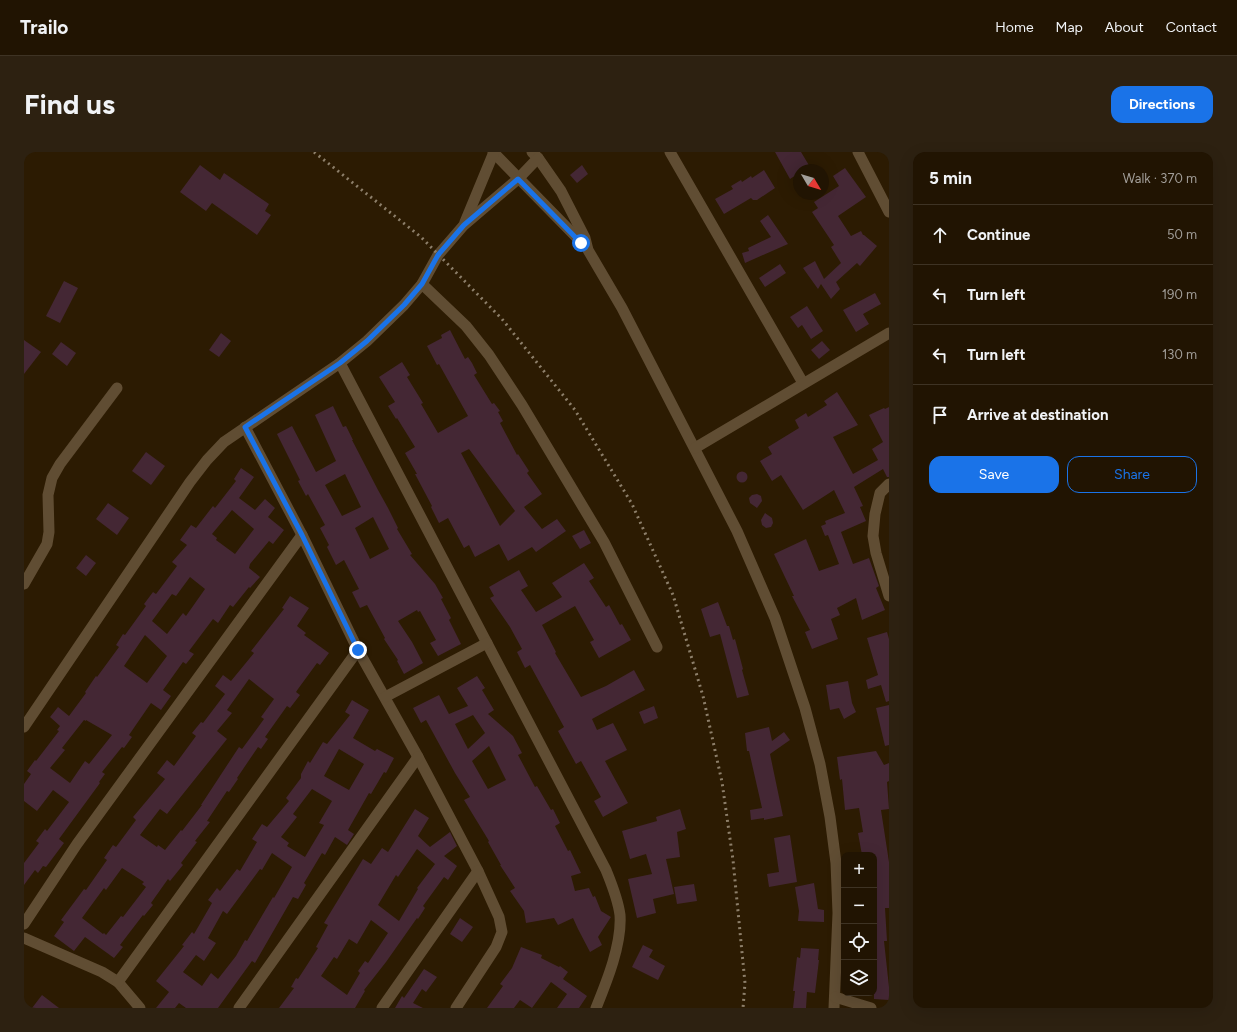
<!DOCTYPE html>
<meta charset="utf-8">
<style>
body{margin:0;font-family:Figtree,sans-serif;background:#2d2111;color:#f1f3f6}
.controls{position:absolute;right:12px;bottom:12px;display:grid;overflow:hidden;border-radius:8px;box-shadow:0 4px 16px #0002}
.controls button{width:36px;height:36px;display:grid;place-items:center;padding:0;border:0;border-bottom:1px solid #3e3324;background:#211402;color:#f1f3f6;font:20px sans-serif}
.compass{position:absolute;left:769px;top:12px;width:36px;height:36px;border-radius:50%;background:#211402;box-shadow:0 4px 16px #0002;rotate:128deg}
.stop{position:absolute;width:12px;height:12px;margin:-9px;border:3px solid #1a73e8;border-radius:50%;background:#fff}
.stop.end{background:#1a73e8;border-color:#fff;box-shadow:0 1px 4px #0008}
.list{margin:0;padding:0;list-style:none}
h2{display:flex;justify-content:space-between;align-items:center;height:52px;margin:0;padding:0 16px;font-size:17px}
h2 small{font-size:13px;font-weight:400;color:#a29e99}
.list li{display:grid;grid-template-columns:26px 1fr auto;gap:12px;align-items:center;box-sizing:border-box;height:60px;padding:0 16px;border-top:1px solid #3e3324}
.list b{display:block;font-size:15px;white-space:nowrap}
.list em{font-size:13px;font-style:normal;color:#a29e99}
.actions{display:flex;gap:8px;padding:12px 16px}
.actions a{flex:1;padding:9px 0;border:1px solid #1a73e8;border-radius:12px;text-align:center;font-size:14px;color:#1a73e8}
.actions .main{background:#1a73e8;color:#fff}
.icon{flex:none;width:22px;height:22px;fill:none;stroke:currentColor;stroke-width:2;stroke-linecap:round;stroke-linejoin:round}
.map{position:relative;flex:none;width:865px;height:856px;overflow:hidden;border-radius:12px}
header{display:flex;align-items:center;gap:24px;box-sizing:border-box;height:56px;padding:0 20px;background:#211402;border-bottom:1px solid #3e3324}
header strong{font-size:19px}
nav{display:flex;gap:22px;margin-inline-start:auto;font-size:14px}
.intro{display:flex;align-items:center;justify-content:space-between;box-sizing:border-box;height:96px;padding:0 24px}
h1{margin:0;font-size:28px}
.button{padding:10px 18px;border-radius:12px;background:#1a73e8;color:#fff;font-size:14px;font-weight:700}
main{display:flex;gap:24px;padding:0 24px}
aside{flex:1;background:#211402;border-radius:12px;box-shadow:0 4px 16px #0002}
.map>svg:first-child{display:block}
.building{fill:#442734;fill-rule:evenodd}
.lines{fill:none;stroke-linecap:round;stroke-linejoin:round}
.minor{stroke:#604d33;stroke-width:11}
.rail{stroke:#8d7f6a;stroke-width:3;stroke-dasharray:2 4;stroke-linecap:butt}
.route{stroke:#1a73e8;stroke-width:5}
</style>
<header>
<strong>Trailo</strong>
<nav><a>Home</a><a>Map</a><a>About</a><a>Contact</a></nav>
</header>
<div class="intro"><h1>Find us</h1><a class="button">Directions</a></div>
<main>
<div class="map">
<svg width="865" height="856" viewBox="0 0 865 856">
<rect width="100%" height="100%" fill="#2c1b02"/>
<!-- building -->
<g class="building">
<path d="M751 0H777L786 15 780 18H775V21L766 27Z"/>
<path d="M176 13 196 28 200 21 245 52 241 59 247 63 233 83 188 51 182 59 156 40Z"/>
<path d="M558 13 564 22 553 31 546 23Z"/>
<path d="M821 16 842 45 814 64 827 84 837 79 839 83H840L853 94 836 114 833 111 812 130 816 137 807 147 797 132 794 137 779 116 791 109 800 127 817 111 807 95 810 93 788 60 794 56 790 50 815 34 809 24Z"/>
<path d="M740 18 751 36 733 48H729L727 46 700 62 691 47 709 37 707 34 717 28 718 30 727 24 728 26Z"/>
<path d="M744 63 764 92 721 111 718 101 725 99 724 96 747 85 736 69Z"/>
<path d="M756 112 762 121 741 135 735 126Z"/>
<path d="M40 129 54 136 36 171 22 164Z"/>
<path d="M851 141 857 152 839 162 845 172 832 180 819 158Z"/>
<path d="M783 154 799 179 787 187 778 173 774 176 766 165Z"/>
<path d="M426 178 441 207 444 205 448 211 453 221 450 223 468 252 470 251 476 259 474 260 479 269 476 271 493 303 494 302 505 319 503 321 518 342 500 355 518 377 533 367 542 379 512 400 508 395 484 409 475 392 451 405 445 393 440 396 424 366 415 371 407 355 408 354 391 322H393L381 301 391 295 373 266 372 267 364 254 371 250 355 225 378 210 386 223 383 225 399 251 397 252 414 281 444 264 415 212 413 213 403 194 418 186 417 183ZM445 297 491 359 476 374 437 301Z"/>
<path d="M197 181 207 189 195 205 185 198Z"/>
<path d="M0 188 17 200 0 222Z"/>
<path d="M798 189 806 198 795 207 787 198Z"/>
<path d="M37 190 52 201 43 214 28 202Z"/>
<path d="M813 240 834 273 809 285 829 322 854 308 848 297 859 290 845 263 860 256 861 257 865 255V325H863L859 317 830 335 839 354 836 355 842 369 817 380 829 412 845 406 855 434 852 436 861 458 838 468 832 446 813 456 816 463 807 467 814 487 788 497 781 480 786 478 768 444H770L750 402 782 387 795 419 815 412 804 383 801 384 797 374 802 372 801 369 821 361 810 338 779 358 757 323 748 329 736 309 748 302 744 295 775 276 771 268 782 261 784 265 803 253 800 249Z"/>
<path d="M309 254 319 275 322 274 329 288H328L354 338 364 356 374 376 373 377 388 402 386 403 411 432 419 446 417 447 427 466 425 468 437 492 414 504 406 491 412 488 396 459 394 460 393 458 374 469 388 490 399 511 380 522 373 509 374 508 360 487 361 486 343 453 336 456 328 440 335 437 320 408 312 413 303 395 305 393 296 376 301 373 284 342 282 344 274 329 276 328 253 282 268 274 292 320 312 309 291 263ZM321 322 337 355 318 364 301 333ZM349 365 365 397 346 407 331 376Z"/>
<path d="M122 300 141 314 127 333 108 319Z"/>
<path d="M217 316 230 325 215 346 231 358 241 347 251 356 244 365 260 378 249 392 245 389 226 412 225 416 236 425 226 436 225 435 209 455 206 453 194 471 189 467 165 499 170 502 162 512 159 510 139 538 147 544 137 558 127 551 105 583 108 585 100 596 98 595 78 620 81 622 75 630 76 631 35 687 40 691 22 715 19 714 14 721 11 718 0 733V711L15 691 12 689 21 677 23 679 45 650 29 638 13 659 0 649V632L7 622 3 619 11 608 12 609 35 579 33 578 36 574 26 565 34 555 45 564 62 541 61 540 72 524 73 525 95 495 92 493 99 482 101 483 122 454 120 452 129 440 132 442 153 414 148 410 163 393 156 388 167 373 172 376 189 354 191 356 212 329 210 327ZM208 358 230 377 211 402 192 388 193 386 188 382ZM166 425 181 437 162 464 159 461 143 482 128 469 148 442 152 444ZM121 483 143 504 123 531 100 514ZM60 568 62 569V568L88 583 65 612 61 609 46 631 26 616 41 598 38 596Z"/>
<circle cx="718" cy="325" r="5.5"/>
<path d="M733 342 737 344 738 349 733 356 726 351 725 346 728 343Z"/>
<path d="M84 351 105 366 93 383 72 367Z"/>
<path d="M741 361 748 366 749 371 747 375 742 376 738 373 737 368Z"/>
<path d="M560 378 567 391 556 397 548 384Z"/>
<path d="M62 403 72 411 62 424 52 416Z"/>
<path d="M560 411 570 426 565 429 582 455 585 453 596 473 598 472 607 488 575 506 566 490 570 488 551 454 518 473 532 500 531 501 557 545 582 534 610 518 621 538 568 567 573 578 589 571 603 598 581 609 604 651 579 665 570 649 577 645 557 609 552 612 534 579 540 575 506 513 501 516 493 500 498 497 486 475 466 446 470 444 465 435 495 418 504 434 497 438 512 460 538 445 528 431Z"/>
<path d="M266 444 285 456 273 474 282 481 280 483 305 501 296 513 293 511 274 537 272 540 276 543 266 556 263 554 241 585 244 587 237 597 234 595 213 626 214 627 205 640 203 639 183 669 186 670 171 689 173 690 157 711 159 713 146 729 144 727 127 751 129 753 120 764 119 763 96 793 99 795 90 806 61 785 50 799 30 784 40 770 37 768 60 737 62 738 83 708 80 706 89 693 92 695 112 668 109 665 141 627 133 621 143 608 150 614 172 584 168 581 177 570 179 571 201 542 191 534 199 523 207 529 230 501 227 499 260 457 258 456ZM225 527 250 547 237 565 240 567 218 597 215 595 177 653H178L158 679 157 678 141 698 134 693 133 695 116 683 136 657 143 662 203 587 193 579 208 561 203 558ZM98 716 120 730 118 732 122 735 99 765 97 764 82 783 80 781 79 782 58 766 80 736 82 738Z"/>
<path d="M694 450 703 474H705L709 488 711 487 719 517 718 518 725 543 713 546 696 482 686 485 677 457Z"/>
<path d="M863 480 865 487V549L862 550 857 533 844 537 842 528 854 523 843 486Z"/>
<path d="M453 524 461 536 458 538 470 558 464 562 489 584 498 601 494 603 511 635 513 634 527 658 529 657 536 671 531 674 544 699 546 698 557 721 547 724 551 739 565 736 569 745 571 744 577 759 587 765 574 785 578 793 566 800 554 777 549 766 534 773 530 766 502 771 500 759 486 739 491 736 476 713H477L464 690 465 689 440 648 446 645 431 621 402 568 397 571 389 556 415 543 425 562 444 554 433 536ZM449 563 461 581 444 597 431 572ZM465 594 482 628 464 637 448 609Z"/>
<path d="M824 529 828 551 832 560 820 567 815 556 806 558 802 533Z"/>
<path d="M328 548 345 558 329 586 351 599 353 597 370 606 362 621 360 620 347 642 345 641 324 678 330 682 323 693 311 685 301 703 298 701 280 731 282 733 274 747 269 745 231 811 228 809 194 856H162L155 851 151 856H132L145 840 132 829 160 794 158 793 168 780 170 782 188 751 184 748 193 736 196 739 213 717 216 719 233 690 228 687 238 672 243 675 265 649 262 646 277 626V622L284 609 286 611 299 590 303 592 326 563 321 560ZM315 597 340 612 325 638 300 624ZM288 637 308 649 295 671 300 673 281 705 263 694 265 691 257 685 273 665 269 662ZM248 701 268 715 250 746 249 745 223 789 221 788 212 804 194 827 187 821 178 834 159 820 172 803 180 809 192 791 184 786 199 759 203 762 236 717 238 718Z"/>
<path d="M865 553V593L861 594 852 556Z"/>
<path d="M630 554 634 566 620 572 615 560Z"/>
<path d="M745 575 748 589 760 580 766 588 746 602 759 664 740 668V666L727 668 726 658 738 656 725 599H723L721 581Z"/>
<path d="M852 599 860 613 865 611V629L863 630 865 657 857 658 865 710V756H861L863 789H860L865 835V848L850 847V703H838L834 681 839 680 835 656 821 658 818 627 816 628 813 605Z"/>
<path d="M391 657 405 666 394 684 406 695 426 680 433 694 420 704 433 714 424 728 420 725 399 754 401 756 394 767 393 766 362 810 340 838 341 839 331 856H255L270 836 267 835 272 826 274 827 294 796 292 795 304 773 300 771 339 707 347 712 358 696 364 700ZM393 697 411 712 393 736 394 737 375 769 354 753 372 723 374 725ZM347 768 364 781 344 811 341 809 334 819 336 821 323 843 297 824 310 805 313 807 325 787 333 792Z"/>
<path d="M656 657 662 677 653 680 656 705 642 707 650 742 629 747 632 761 613 766 604 727 628 722 622 702 606 707 598 679 633 669 632 665Z"/>
<path d="M766 683 773 730 745 735 743 722 755 720 750 686Z"/>
<path d="M790 731 794 757 800 758V770L774 769 775 759 771 735Z"/>
<path d="M670 732 673 749 653 752 650 735Z"/>
<path d="M436 766 449 775 438 790 426 782Z"/>
<path d="M619 793 629 798 625 805 641 814 634 828 608 815Z"/>
<path d="M497 795 518 803 517 806 535 815 536 814 544 820 539 827 563 844 555 856H533L543 842 527 830 508 856 496 848 490 856H463L479 834 476 832 488 816Z"/>
<path d="M777 796 795 797 794 808H795L791 841 783 840 782 856H769L771 839H769L773 805 776 806Z"/>
<path d="M400 817 413 825 402 840 398 837 389 851 399 856H371L378 844 380 846Z"/>
<path d="M18 843 35 856H8Z"/>
</g>
<g class="lines">
<!-- minor -->
<g class="minor">
<path d="M469 0 563 96"/>
<path d="M508 0 514 6 537 39 561 86 564 98 598 156 713 379 751 466 781 556 796 612 806 665 812 711 814 761 810 856"/>
<path d="M646 0 779 231"/>
<path d="M834 0 865 60"/>
<path d="M441 70 470 0"/>
<path d="M398 132 442 174 465 203 498 253 580 390 633 495"/>
<path d="M316 211 582 718C588 733 594 747 596 763 598 792 583 829 572 856"/>
<path d="M221 275 278 383 334 498 394 605 454 719 475 765 478 780 472 795 432 856"/>
<path d="M671 296 865 181"/>
<path d="M865 332 856 341 851 362 849 384 852 401 865 444"/>
<path d="M0 432 23 392 25 380 24 343 28 326 36 312 93 236"/>
<path d="M361 545 463 491"/>
<path d="M0 575 166 330 183 308 200 290 316 211 343 189 380 153 398 132 414 103 440 73 494 27 514 6"/>
<path d="M0 772 53 692 278 383"/>
<path d="M0 786 78 820 94 830 116 856"/>
<path d="M94 830 334 498"/>
<path d="M811 845 847 856"/>
<path d="M215 856 394 605"/>
<path d="M358 856 454 719"/>
</g>
<!-- rail -->
<path class="rail" d="M290 0 397 85 478 167 551 258 608 352 649 443 679 544 698 630 709 708 721 831 719 856"/>
</g>
<g class="lines">
<!-- route -->
<path class="route" d="M334 498 278 383 221 275 316 211 343 189 380 153 398 132 414 103 440 73 494 27 557 91"/>
</g>
</svg>
<div class="controls">
<button>+</button>
<button>−</button>
<button><svg class="icon" aria-label="locate" viewBox="0 0 24 24"><circle cx="12" cy="12" r="6"/><path d="M12 2v4M12 18v4M2 12h4M18 12h4"/></svg></button>
<button><svg class="icon" aria-label="layers" viewBox="0 0 24 24"><path d="M12 4l9 5-9 5-9-5zM3 14l9 5 9-5"/></svg></button>
</div>
<svg class="compass" viewBox="-18 -18 36 36"><path d="M0-13l5 13h-10z" fill="#e53935"/><path d="M0 13l5-13h-10z" fill="#a29e99"/></svg>
<div class="stop" style="left:557px;top:91px"></div>
<div class="stop end" style="left:334px;top:498px"></div>
</div>
<aside>
<h2>5 min<small>Walk · 370 m</small></h2>
<ul class="list">
<li><svg class="icon" aria-label="ahead" viewBox="0 0 24 24"><path d="M12 20V5M6 11l6-6 6 6"/></svg><div><b>Continue</b></div><em>50 m</em></li>
<li><svg class="icon" aria-label="left" viewBox="0 0 24 24"><path d="M17 20v-9H6M10 6l-5 5 5 5"/></svg><div><b>Turn left</b></div><em>190 m</em></li>
<li><svg class="icon" aria-label="left" viewBox="0 0 24 24"><path d="M17 20v-9H6M10 6l-5 5 5 5"/></svg><div><b>Turn left</b></div><em>130 m</em></li>
<li><svg class="icon" aria-label="arrive" viewBox="0 0 24 24"><path d="M6 21V4h12l-3 4 3 4H6"/></svg><div><b>Arrive at destination</b></div></li>
</ul>
<div class="actions"><a class="main">Save</a><a>Share</a></div>
</aside>
</main>
